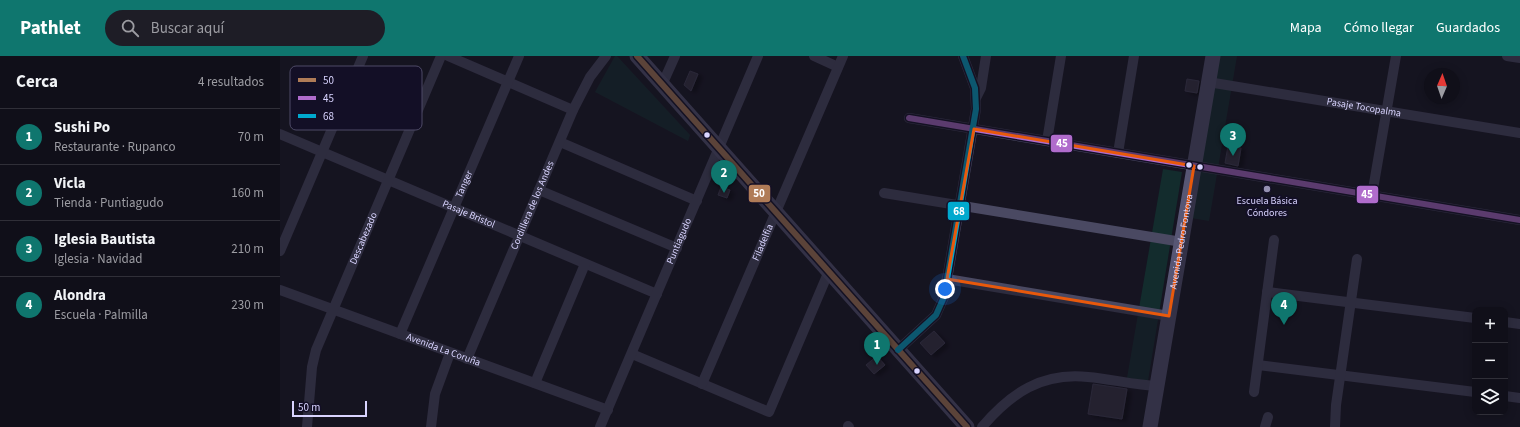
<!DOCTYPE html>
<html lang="es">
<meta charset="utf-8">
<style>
body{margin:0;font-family:"Source Sans 3",sans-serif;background:#1e1d26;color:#f1f3f6}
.controls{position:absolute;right:12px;bottom:12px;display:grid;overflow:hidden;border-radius:8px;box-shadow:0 2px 10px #0003}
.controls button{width:36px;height:36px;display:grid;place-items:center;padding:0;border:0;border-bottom:1px solid #302f38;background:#100f19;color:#f1f3f6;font:20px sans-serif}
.compass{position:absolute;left:1144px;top:12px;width:36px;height:36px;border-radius:50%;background:#100f19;box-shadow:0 2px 10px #0003;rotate:2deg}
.scale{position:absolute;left:12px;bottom:10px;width:75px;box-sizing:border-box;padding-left:4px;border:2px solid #d9d4ff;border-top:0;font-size:11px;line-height:14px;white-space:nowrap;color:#d9d4ff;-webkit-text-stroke:3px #130f26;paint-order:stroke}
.you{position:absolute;left:665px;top:233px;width:14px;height:14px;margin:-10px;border:3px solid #fff;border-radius:50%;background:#1a73e8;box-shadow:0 0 0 6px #1a73e833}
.badge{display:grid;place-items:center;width:26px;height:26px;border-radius:50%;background:#0f766e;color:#fff;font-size:13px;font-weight:700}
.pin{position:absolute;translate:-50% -33px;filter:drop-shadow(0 1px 2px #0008)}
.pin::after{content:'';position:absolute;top:21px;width:14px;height:12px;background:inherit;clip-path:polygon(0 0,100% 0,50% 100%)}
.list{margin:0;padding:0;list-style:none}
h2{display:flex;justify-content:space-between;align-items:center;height:52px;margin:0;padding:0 16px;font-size:17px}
h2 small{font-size:13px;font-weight:400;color:#9c9ca2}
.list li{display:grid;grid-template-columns:26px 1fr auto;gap:12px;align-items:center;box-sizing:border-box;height:56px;padding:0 16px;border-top:1px solid #302f38}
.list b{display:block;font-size:15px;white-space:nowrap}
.list p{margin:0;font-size:13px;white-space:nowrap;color:#9c9ca2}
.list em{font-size:13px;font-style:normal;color:#9c9ca2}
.icon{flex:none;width:22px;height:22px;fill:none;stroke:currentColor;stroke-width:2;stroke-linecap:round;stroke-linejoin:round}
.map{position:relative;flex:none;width:1240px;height:371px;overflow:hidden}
header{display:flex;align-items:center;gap:24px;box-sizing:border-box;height:56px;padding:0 20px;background:#0f766e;color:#fff}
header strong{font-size:19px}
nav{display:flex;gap:22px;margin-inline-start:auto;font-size:14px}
.search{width:280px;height:36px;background:#1e1d26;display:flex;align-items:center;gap:10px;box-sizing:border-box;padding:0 14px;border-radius:22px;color:#9c9ca2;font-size:15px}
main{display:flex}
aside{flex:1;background:#100f19}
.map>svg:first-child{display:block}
.green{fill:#132c2d}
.building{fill:#343243;stroke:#433f54;filter:url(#shadow)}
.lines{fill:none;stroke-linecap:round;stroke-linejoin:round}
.street{stroke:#4a4962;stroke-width:10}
.secondary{stroke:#575674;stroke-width:15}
.bus-1-casing{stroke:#130f26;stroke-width:9}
.bus-2-casing{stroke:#130f26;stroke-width:9}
.bus-3-casing{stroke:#130f26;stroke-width:9}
.bus-1{stroke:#b07c57;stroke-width:6}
.bus-2{stroke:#b06ccc;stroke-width:6}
.bus-3{stroke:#00a9ce;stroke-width:6}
.marked{fill:none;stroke:#e8590c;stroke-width:3;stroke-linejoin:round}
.bus-dot{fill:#d9d4ff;stroke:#130f26;stroke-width:1.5}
.poi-dot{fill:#9591b1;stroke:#130f26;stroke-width:1.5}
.labels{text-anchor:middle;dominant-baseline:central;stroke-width:4;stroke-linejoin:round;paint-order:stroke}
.street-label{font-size:10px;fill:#d9d4ff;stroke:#130f26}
.poi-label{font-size:10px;fill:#d9d4ff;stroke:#130f26}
.key{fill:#130f26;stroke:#4e4a67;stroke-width:1}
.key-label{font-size:11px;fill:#d9d4ff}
.line-badge{stroke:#130f26;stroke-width:1.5}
.badge-label{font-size:11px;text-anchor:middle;font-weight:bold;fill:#fff}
</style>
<header>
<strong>Pathlet</strong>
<div class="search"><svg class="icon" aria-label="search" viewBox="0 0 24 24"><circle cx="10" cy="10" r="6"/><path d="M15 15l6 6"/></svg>Buscar aquí</div>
<nav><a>Mapa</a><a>Cómo llegar</a><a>Guardados</a></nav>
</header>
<main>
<aside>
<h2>Cerca<small>4 resultados</small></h2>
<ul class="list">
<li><span class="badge">1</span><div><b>Sushi Po</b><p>Restaurante · Rupanco</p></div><em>70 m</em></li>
<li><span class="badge">2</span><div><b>Vicla</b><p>Tienda · Puntiagudo</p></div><em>160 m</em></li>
<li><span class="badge">3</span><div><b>Iglesia Bautista</b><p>Iglesia · Navidad</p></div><em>210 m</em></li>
<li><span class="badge">4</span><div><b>Alondra</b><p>Escuela · Palmilla</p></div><em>230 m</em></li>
</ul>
</aside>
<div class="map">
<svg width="1240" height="371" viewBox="0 0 1240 371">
<defs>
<filter id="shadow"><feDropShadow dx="4.5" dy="2.5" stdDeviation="2" flood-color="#0009"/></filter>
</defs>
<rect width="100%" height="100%" fill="#161421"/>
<!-- green -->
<g class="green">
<path d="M335 0H337L410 79 408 85 315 36Z"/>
<path d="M938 0H957L929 165 911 162Z"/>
<path d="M883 113 902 116 868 325 847 322Z"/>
</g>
<!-- building -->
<g class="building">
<path d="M410 15 418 18 411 35 404 29Z"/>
<path d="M907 23 919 25 917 37 905 35Z"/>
<path d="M948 90 961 92 958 110 945 107Z"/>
<path d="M441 131 450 134 447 142 438 139Z"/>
<path d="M654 275 665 287 651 299 640 287Z"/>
<path d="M597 300 605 309 594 318 586 309Z"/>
<path d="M813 328 847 333 842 363 808 358Z"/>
</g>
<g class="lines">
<!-- street -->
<g class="street">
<path d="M168 0 293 54"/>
<path d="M534 0 558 11"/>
<path d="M1227 0 1240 2"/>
<path id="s1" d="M928 26 1240 77"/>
<path d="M382 29 395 0"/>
<path d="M696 42 701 32 706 0"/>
<path d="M629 62 1240 164"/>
<path id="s2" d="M0 78 377 238"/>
<path d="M767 85 781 0"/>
<path d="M280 86 417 145"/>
<path d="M838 97 854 0"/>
<path d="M259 134 397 192"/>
<path d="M604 137 902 186"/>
<path d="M1092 139 1116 0"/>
<path d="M0 195 83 0"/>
<path d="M667 223 889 260"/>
<path id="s3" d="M0 234 328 354"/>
<path d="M987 236 1195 262"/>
<path d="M1225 266 1240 268"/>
<path id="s4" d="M120 278 239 0"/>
<path d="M618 294 656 259 664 241 696 53 695 32 683 0"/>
<path d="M352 298 489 356 549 215"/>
<path id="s5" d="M187 303 293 54 310 21 326 0"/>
<path d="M978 309 1195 336"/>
<path d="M255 327 305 208"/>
<path id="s6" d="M422 328 563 0"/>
<path d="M974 336 994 184"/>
<path d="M1225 340 1240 342"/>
<path d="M568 370 569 371"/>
<path id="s7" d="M27 371 32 311 36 294 161 0"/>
<path d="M151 371 155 338 170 297"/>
<path id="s8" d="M320 371 478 0"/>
<path d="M702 371C731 337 762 316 808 321 831 323 854 329 878 330"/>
<path d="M985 371 988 361"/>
<path d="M1055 371 1056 349 1077 203"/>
</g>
<!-- secondary -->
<g class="secondary">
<path d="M357 0 687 371"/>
<path id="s9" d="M870 371 933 0"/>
</g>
<defs>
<path id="bus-1" d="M357 0 687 371"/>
<path id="bus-2" d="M629 62 1240 164"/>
<path id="bus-3" d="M618 294 656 259 664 241 696 53 695 32 683 0"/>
</defs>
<!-- bus-1 casing -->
<use href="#bus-1" class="bus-1-casing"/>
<!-- bus-2 casing -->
<use href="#bus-2" class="bus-2-casing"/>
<!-- bus-3 casing -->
<use href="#bus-3" class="bus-3-casing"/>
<!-- bus-1 -->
<use href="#bus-1" class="bus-1"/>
<!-- bus-2 -->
<use href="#bus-2" class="bus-2"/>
<!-- bus-3 -->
<use href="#bus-3" class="bus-3"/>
</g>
<!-- marked area -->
<path d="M0 0H1240V371H0ZM694 73 914 110 889 260 667 223Z" fill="#161421" fill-opacity=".55" fill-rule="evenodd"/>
<path class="marked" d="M694 73 914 110 889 260 667 223Z"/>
<!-- markers -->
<g class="bus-dot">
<circle cx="427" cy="79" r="3.5"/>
<circle cx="909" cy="109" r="3.5"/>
<circle cx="920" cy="111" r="3.5"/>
<circle cx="637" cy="315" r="3.5"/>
</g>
<circle class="poi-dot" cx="987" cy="133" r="4"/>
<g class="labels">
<!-- street labels -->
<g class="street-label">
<text stroke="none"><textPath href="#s1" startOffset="158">Pasaje Tocopalma</textPath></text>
<text stroke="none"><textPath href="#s4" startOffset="163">Tanger</textPath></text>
<text stroke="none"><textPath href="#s5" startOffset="167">Cordillera de los Andes</textPath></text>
<text stroke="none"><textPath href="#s2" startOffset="205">Pasaje Bristol</textPath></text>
<text stroke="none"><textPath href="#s7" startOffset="199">Descabezado</textPath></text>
<text stroke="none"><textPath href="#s8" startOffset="202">Puntiagudo</textPath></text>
<text stroke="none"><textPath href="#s6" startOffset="154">Filadelfia</textPath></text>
<text stroke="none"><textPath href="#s9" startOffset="188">Avenida Pedro Fontova</textPath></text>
<text stroke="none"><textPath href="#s3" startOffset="174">Avenida La Coruña</textPath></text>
</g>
<!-- poi labels -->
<g class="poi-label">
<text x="987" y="145">Escuela Básica<tspan x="987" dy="12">Cóndores</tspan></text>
</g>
</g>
<!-- legend -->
<rect x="10" y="10" width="132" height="64" rx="6" class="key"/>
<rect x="18" y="22" width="18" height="4" fill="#b07c57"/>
<rect x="18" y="40" width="18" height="4" fill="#b06ccc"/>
<rect x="18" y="58" width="18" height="4" fill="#00a9ce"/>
<g class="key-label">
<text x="43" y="28">50</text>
<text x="43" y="46">45</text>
<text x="43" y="64">68</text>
</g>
<g class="line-badge">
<rect x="770" y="78" width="23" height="19" rx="4" fill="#b06ccc"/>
<rect x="468" y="128" width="23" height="19" rx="4" fill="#b07c57"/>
<rect x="1076" y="129" width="23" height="19" rx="4" fill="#b06ccc"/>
<rect x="667" y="145" width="23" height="20" rx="4" fill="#00a9ce"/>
</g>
<g class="badge-label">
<text x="782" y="91">45</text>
<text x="479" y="141">50</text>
<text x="1087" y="142">45</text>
<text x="679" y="159">68</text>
</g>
</svg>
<div class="controls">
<button>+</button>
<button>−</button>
<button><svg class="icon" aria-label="layers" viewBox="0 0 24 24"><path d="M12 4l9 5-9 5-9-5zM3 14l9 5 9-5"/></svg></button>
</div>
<svg class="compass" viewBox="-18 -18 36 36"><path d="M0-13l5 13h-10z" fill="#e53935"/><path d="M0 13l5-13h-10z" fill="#9c9ca2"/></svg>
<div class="scale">50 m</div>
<div class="you"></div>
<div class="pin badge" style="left:597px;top:309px">1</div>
<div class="pin badge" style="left:444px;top:137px">2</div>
<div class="pin badge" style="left:953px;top:100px">3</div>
<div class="pin badge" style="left:1004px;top:269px">4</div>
</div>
</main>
